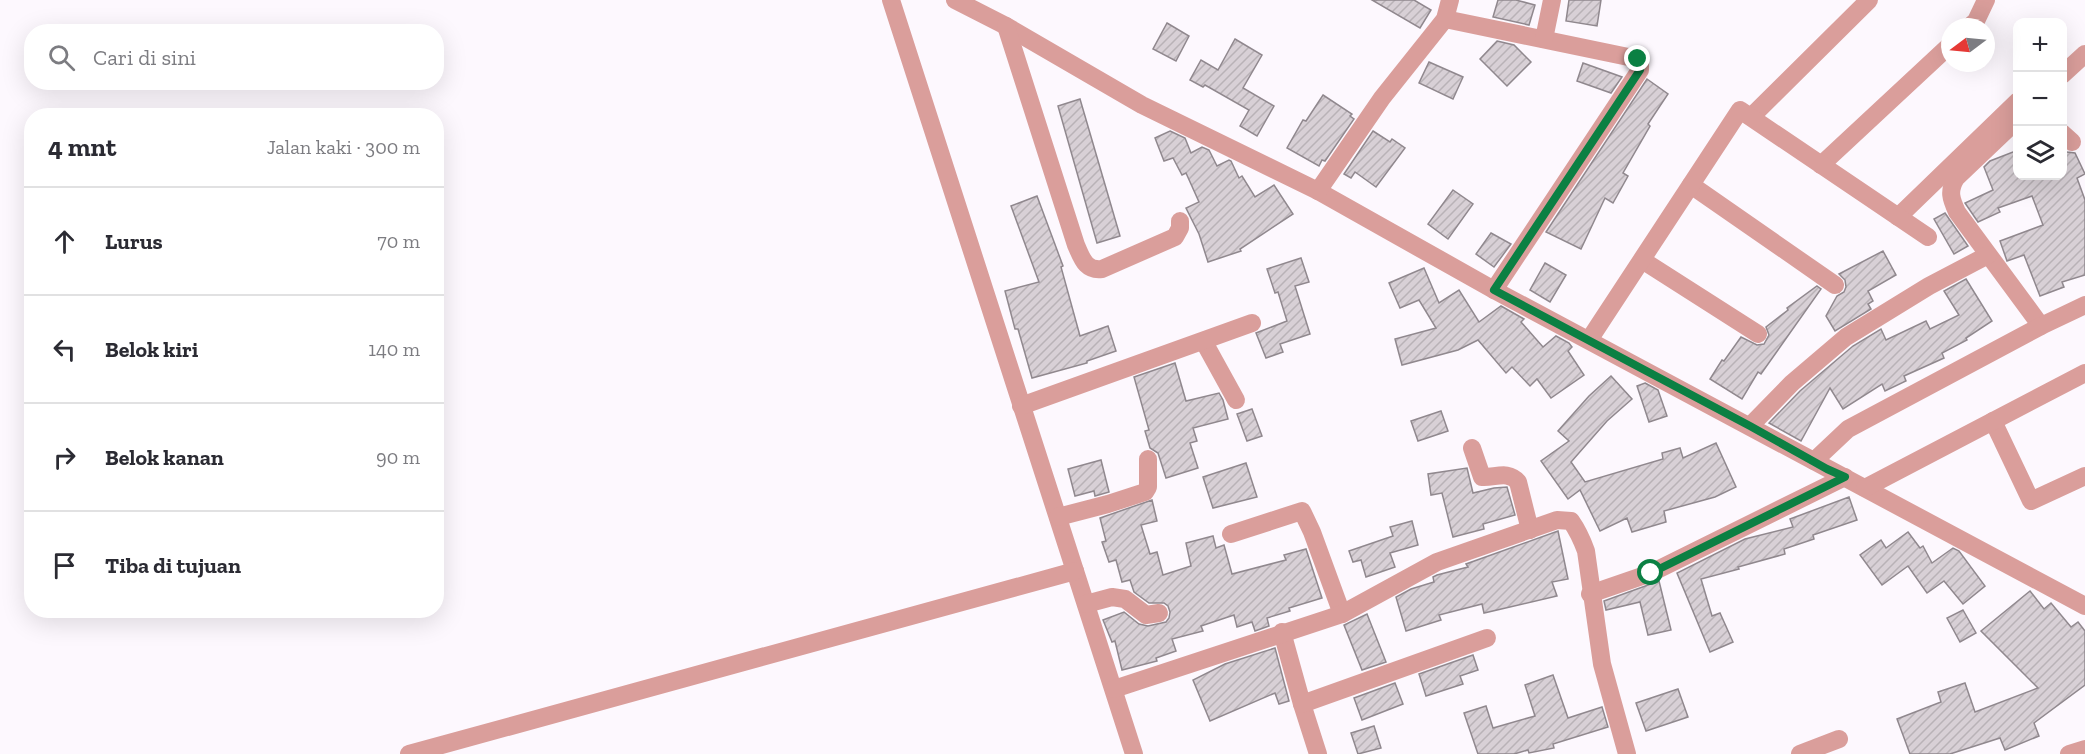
<!DOCTYPE html>
<html lang="id">
<meta charset="utf-8">
<style>
body{margin:0;font-family:"Zilla Slab",serif;background:#f7f7f7;color:#2b2b33}
.controls{position:absolute;right:18px;top:18px;display:grid;overflow:hidden;border-radius:12px;box-shadow:0 6px 24px #0002}
.controls button{width:54px;height:54px;display:grid;place-items:center;padding:0;border:0;border-bottom:2px solid #e1e1e2;background:#fff;color:#2b2b33;font:30px sans-serif}
.compass{position:absolute;left:1941px;top:18px;width:54px;height:54px;border-radius:50%;background:#fff;box-shadow:0 6px 24px #0002;rotate:254deg}
.stop{position:absolute;width:18px;height:18px;margin:-14px;border:4px solid #0b8043;border-radius:50%;background:#fff}
.stop.end{background:#0b8043;border-color:#fff;box-shadow:0 2px 6px #0008}
.list{margin:0;padding:0;list-style:none}
h2{display:flex;justify-content:space-between;align-items:center;height:78px;margin:0;padding:0 24px;font-size:26px}
h2 small{font-size:20px;font-weight:400;color:#7c7c81}
.list li{display:grid;grid-template-columns:39px 1fr auto;gap:18px;align-items:center;box-sizing:border-box;height:108px;padding:0 24px;border-top:2px solid #e1e1e2}
.list b{display:block;font-size:22px;white-space:nowrap}
.list em{font-size:20px;font-style:normal;color:#7c7c81}
.icon{flex:none;width:33px;height:33px;fill:none;stroke:currentColor;stroke-width:2;stroke-linecap:round;stroke-linejoin:round}
.map{position:relative;flex:none;width:2085px;height:754px;overflow:hidden}
.search{position:absolute;background:#fff;box-shadow:0 6px 24px #0002;left:24px;top:24px;width:420px;height:66px;display:flex;align-items:center;gap:15px;box-sizing:border-box;padding:0 21px;border-radius:24px;color:#7c7c81;font-size:22px}
.panel{position:absolute;background:#fff;box-shadow:0 6px 24px #0002;left:24px;top:108px;width:420px;height:510px;border-radius:24px}
.map>svg:first-child{display:block}
.building{fill:url(#building-hatch);stroke:#90888e;stroke-width:1.5}
.lines{fill:none;stroke-linecap:round;stroke-linejoin:round}
.minor{stroke:#da9e9b;stroke-width:18}
.route{stroke:#0b8043;stroke-width:8}
</style>
<div class="map">
<svg width="2085" height="754" viewBox="0 0 2085 754">
<defs>
<pattern id="building-hatch" width="6" height="6" patternUnits="userSpaceOnUse" patternTransform="scale(1.5)"><rect width="6" height="6" fill="#d8d0d6"/><path d="M-1 1l2-2M0 6l6-6M5 7l2-2" fill="none" stroke="#b9b2b7"/></pattern>
</defs>
<rect width="100%" height="100%" fill="#fdf8fe"/>
<!-- building -->
<g class="building">
<path d="M1372 0H1414L1431 10 1420 28Z"/>
<path d="M1498 0H1516L1535 5 1529 25 1493 17Z"/>
<path d="M1569 0H1601L1597 26 1566 21Z"/>
<path d="M1167 23 1189 36 1176 61 1153 49Z"/>
<path d="M1235 39 1262 55 1243 88 1274 106 1257 136 1240 126 1249 110 1205 85 1203 87 1190 80 1201 60 1218 70Z"/>
<path d="M1497 41 1514 45 1531 62 1507 86 1480 59Z"/>
<path d="M1429 62 1463 77 1453 99 1419 83Z"/>
<path d="M1583 63 1622 77 1611 93 1577 81Z"/>
<path d="M1647 79 1668 94 1648 124 1650 126 1623 173 1628 176 1613 203 1605 198 1581 249 1546 232Z"/>
<path d="M1323 95 1352 114 1350 116 1354 119 1325 161 1322 160 1319 166 1287 148 1303 120 1306 121Z"/>
<path d="M1080 99 1120 236 1097 243 1058 106Z"/>
<path d="M1170 131 1185 138 1191 153 1202 147 1209 150 1217 166 1229 160 1231 161 1239 178 1242 176 1255 197 1274 185 1293 214 1240 249 1241 251 1208 262 1199 234 1186 208 1199 202 1186 173 1182 175 1173 158 1164 161 1155 138Z"/>
<path d="M1373 131 1390 142 1392 139 1405 148 1376 187 1355 172 1351 178 1344 174Z"/>
<path d="M2062 149 2067 152 2075 153 2085 174 2077 178 2085 200V275L2062 282 2064 287 2040 296 2024 255 2007 261 2000 241 2043 225 2032 196 1998 208 2000 212 1978 222 1965 203 1993 190 1984 167 1990 161 2018 150V176H2062Z"/>
<path d="M1453 190 1473 204 1448 239 1428 224Z"/>
<path d="M1037 196 1063 266 1061 267 1080 336 1108 326 1116 351 1087 361V363L1032 378 1018 329H1015L1005 291 1039 282 1011 206Z"/>
<path d="M1945 213 1968 246 1954 254 1934 219Z"/>
<path d="M1491 233 1511 244 1494 267 1476 254Z"/>
<path d="M1883 251 1896 275 1868 291 1873 301 1868 304 1871 309 1835 331 1826 316 1837 296 1844 292 1846 287 1845 280 1839 274Z"/>
<path d="M1301 258 1309 282 1295 286 1310 334 1280 344 1283 352 1266 358 1256 333 1287 321 1278 292 1275 293 1267 269Z"/>
<path d="M1545 263 1566 275 1550 302 1530 290Z"/>
<path d="M1424 268 1439 303 1459 290 1479 322 1501 306 1524 319 1521 322 1543 347 1556 336 1569 343 1572 347 1568 351 1584 375 1551 398 1537 379 1530 386 1512 367 1506 373 1478 340 1458 350 1402 365 1395 339 1436 328 1419 300 1400 308 1389 283Z"/>
<path d="M1966 279 1992 321 1966 338 1967 340 1942 353 1944 358 1904 376 1906 381 1885 391 1882 384 1843 409 1830 388 1801 441 1769 423 1800 391 1853 346 1881 329 1886 340 1926 321 1930 329 1959 315 1944 291Z"/>
<path d="M1817 286 1821 289 1761 374 1758 372 1742 399 1710 379 1722 360 1724 361 1741 337 1757 345 1764 344 1769 335 1766 327 1788 310 1787 308Z"/>
<path d="M1175 363 1186 401 1219 393 1223 400 1228 419 1193 428 1197 441 1190 443 1198 468 1166 478 1158 453 1150 448 1145 431 1149 430 1134 377Z"/>
<path d="M1611 376 1632 399 1607 421 1571 462 1585 482 1663 459 1662 453 1680 448 1683 458 1716 443 1736 487 1715 497 1664 511 1666 522 1632 532 1627 518 1600 531 1580 490 1568 499 1541 461 1569 441 1558 431 1589 396Z"/>
<path d="M1645 383 1658 390 1667 416 1649 422 1637 386Z"/>
<path d="M1252 409 1262 436 1247 441 1237 414Z"/>
<path d="M1441 411 1448 431 1418 441 1411 421Z"/>
<path d="M1101 460 1109 492 1095 496 1094 491 1075 496 1068 469Z"/>
<path d="M1246 463 1257 497 1213 508 1203 477Z"/>
<path d="M1467 468 1473 493 1494 488 1507 487 1515 515 1483 524 1484 529 1453 537 1442 493 1431 495 1428 474Z"/>
<path d="M1849 497 1857 520 1813 535 1814 539 1784 549 1785 554 1738 567 1739 569 1701 579 1712 616 1720 613 1733 642 1710 652 1677 573 1745 539 1793 527 1790 519Z"/>
<path d="M1152 500 1157 521 1141 525 1150 554 1157 552 1163 575 1191 566 1186 543 1213 536 1216 548 1224 545 1232 574 1286 560 1284 555 1306 549 1322 598 1289 608 1290 611 1267 618 1269 626 1255 631 1252 622 1237 627 1234 615 1201 626 1203 631 1172 639 1176 651 1156 658 1157 661 1122 670 1115 641 1112 642 1103 620 1124 612 1139 624 1148 626 1166 622 1169 618 1170 612 1168 606 1164 603H1149L1134 592 1130 580 1122 582 1116 560 1109 562 1102 542 1106 541 1100 518Z"/>
<path d="M1412 521 1418 545 1390 553 1395 567 1366 577 1361 560 1353 562 1349 551 1393 536 1390 527Z"/>
<path d="M1558 531 1568 579 1552 582 1557 596 1484 613 1482 604 1439 615 1441 620 1406 631 1396 597 1411 589 1434 582 1433 577 1437 575 1468 567 1466 564Z"/>
<path d="M1908 532 1920 548 1923 546 1932 563 1953 548 1959 551 1985 586 1963 604 1944 581 1927 593 1908 566 1882 585 1860 555 1881 540 1886 548Z"/>
<path d="M1659 581 1671 630 1648 635 1640 602 1606 610 1604 601Z"/>
<path d="M2030 591 2044 609 2051 603 2071 627 2078 622 2085 631V685L2034 723 2039 736 2005 750 2000 738 1950 754H1910L1897 719 1941 702 1938 692 1965 683 1975 712 2038 688 1981 631Z"/>
<path d="M1963 610 1976 633 1960 642 1947 618Z"/>
<path d="M1367 614 1386 662 1362 670 1344 625Z"/>
<path d="M1275 648 1289 701 1279 704 1275 693 1210 721 1193 680 1225 664Z"/>
<path d="M1473 655 1478 670 1460 676 1463 684 1426 696 1419 674Z"/>
<path d="M1553 675 1568 718 1602 707 1608 727 1553 744 1554 748 1529 753 1528 750 1514 754H1478L1464 713 1486 706 1493 728 1535 716 1525 685Z"/>
<path d="M1395 683 1403 704 1362 720 1354 698Z"/>
<path d="M1678 689 1688 717 1646 731 1636 703Z"/>
<path d="M1374 726 1381 748 1358 754 1351 733Z"/>
</g>
<g class="lines">
<!-- minor -->
<g class="minor">
<path d="M891 0 1134 754"/>
<path d="M955 0 1006 26 1142 105 1318 191 1494 290 2085 606"/>
<path d="M1445 19 1638 59 1640 62V70L1494 290"/>
<path d="M1006 26 1076 245C1082 258 1085 271 1102 269L1175 237 1180 228V221"/>
<path d="M1969 27 1976 21 1986 0"/>
<path d="M1544 39 1552 0"/>
<path d="M2062 75 2085 54"/>
<path d="M1751 117 1869 0"/>
<path d="M2018 119 1956 178C1948 191 1951 199 1957 212L2041 326"/>
<path d="M2062 133 2072 142"/>
<path d="M1821 165 1950 45"/>
<path d="M1691 185 1835 285"/>
<path d="M1318 191 1382 98 1445 19 1450 0"/>
<path d="M1898 217 2018 101"/>
<path d="M1642 260 1758 334"/>
<path d="M1589 340 1740 110 1928 237"/>
<path d="M1204 342 1236 400"/>
<path d="M1021 406 1252 323"/>
<path d="M1993 421 2031 501 2085 476"/>
<path d="M1750 426 1792 383 1846 337 1929 286 1988 255"/>
<path d="M1472 448 1482 477C1495 478 1508 470 1518 482L1530 530"/>
<path d="M1814 461 1848 429 2041 326 2085 305"/>
<path d="M1865 488 2085 373"/>
<path d="M1058 517 1108 504 1145 492 1148 487V459"/>
<path d="M1231 534 1302 511 1312 532 1342 614"/>
<path d="M1590 594 1651 573 1845 477"/>
<path d="M1086 604 1112 597 1125 599 1146 615 1159 613"/>
<path d="M1282 632 1302 704 1318 754"/>
<path d="M1114 689 1342 614 1437 562 1557 520 1571 521C1578 531 1582 540 1586 551L1602 664 1627 754"/>
<path d="M1302 704 1487 638"/>
<path d="M409 754 1075 571"/>
<path d="M1800 754 1839 739"/>
<path d="M2069 754 2085 749"/>
</g>
</g>
<g class="lines">
<!-- route -->
<path class="route" d="M1638 59 1641 64 1640 70 1494 290 1750 426 1827 469 1845 477 1651 573"/>
</g>
</svg>
<div class="controls">
<button>+</button>
<button>−</button>
<button><svg class="icon" aria-label="layers" viewBox="0 0 24 24"><path d="M12 4l9 5-9 5-9-5zM3 14l9 5 9-5"/></svg></button>
</div>
<svg class="compass" viewBox="-18 -18 36 36"><path d="M0-13l5 13h-10z" fill="#e53935"/><path d="M0 13l5-13h-10z" fill="#7c7c81"/></svg>
<div class="stop" style="left:1651px;top:573px"></div>
<div class="stop end" style="left:1638px;top:59px"></div>
<div class="search"><svg class="icon" aria-label="search" viewBox="0 0 24 24"><circle cx="10" cy="10" r="6"/><path d="M15 15l6 6"/></svg>Cari di sini</div>
<section class="panel">
<h2>4 mnt<small>Jalan kaki · 300 m</small></h2>
<ul class="list">
<li><svg class="icon" aria-label="ahead" viewBox="0 0 24 24"><path d="M12 20V5M6 11l6-6 6 6"/></svg><div><b>Lurus</b></div><em>70 m</em></li>
<li><svg class="icon" aria-label="left" viewBox="0 0 24 24"><path d="M17 20v-9H6M10 6l-5 5 5 5"/></svg><div><b>Belok kiri</b></div><em>140 m</em></li>
<li><svg class="icon" aria-label="right" viewBox="0 0 24 24"><path d="M7 20v-9h11M14 6l5 5-5 5"/></svg><div><b>Belok kanan</b></div><em>90 m</em></li>
<li><svg class="icon" aria-label="arrive" viewBox="0 0 24 24"><path d="M6 21V4h12l-3 4 3 4H6"/></svg><div><b>Tiba di tujuan</b></div></li>
</ul>
</section>
</div>
